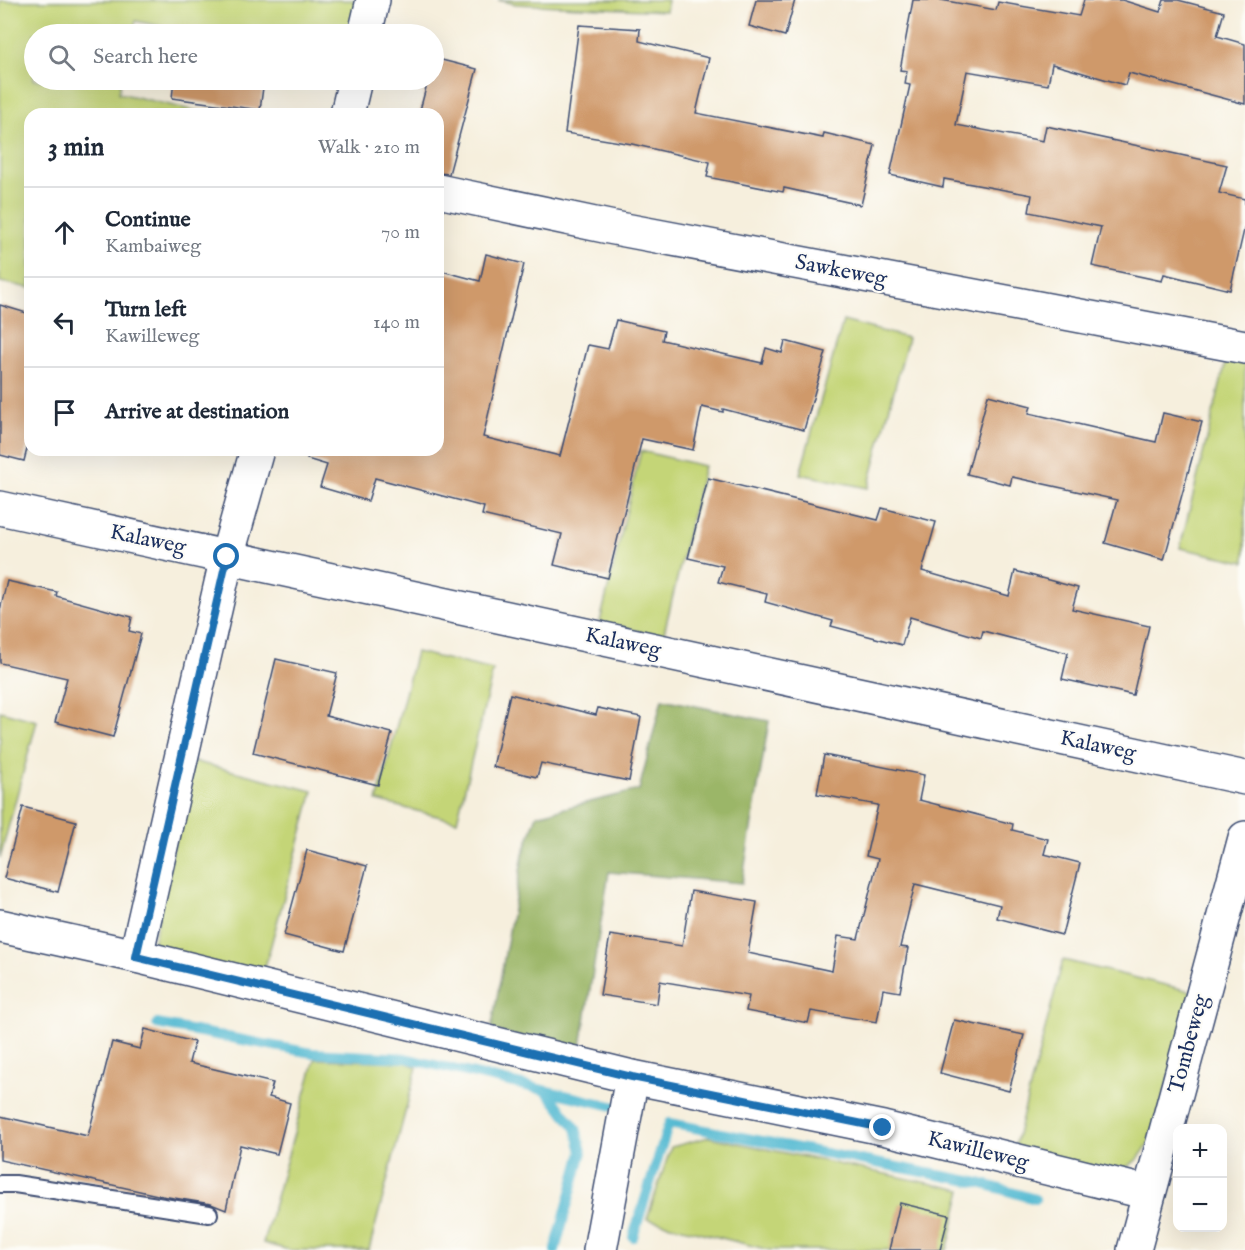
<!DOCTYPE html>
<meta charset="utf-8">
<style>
body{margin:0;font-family:"IM FELL English",serif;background:#f6f6f7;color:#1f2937}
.controls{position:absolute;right:18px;bottom:18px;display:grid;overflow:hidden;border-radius:12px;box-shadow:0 6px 24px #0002}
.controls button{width:54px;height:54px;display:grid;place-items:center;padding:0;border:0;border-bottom:2px solid #e0e1e3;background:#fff;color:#1f2937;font:30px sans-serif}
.stop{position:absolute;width:18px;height:18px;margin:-14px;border:4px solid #1f6fb2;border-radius:50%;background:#fff}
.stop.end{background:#1f6fb2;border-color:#fff;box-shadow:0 2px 6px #0008}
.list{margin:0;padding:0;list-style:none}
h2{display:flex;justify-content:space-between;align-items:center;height:78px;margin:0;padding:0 24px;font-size:26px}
h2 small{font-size:20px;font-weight:400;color:#747a83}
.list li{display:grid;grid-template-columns:39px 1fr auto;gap:18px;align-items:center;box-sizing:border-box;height:90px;padding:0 24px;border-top:2px solid #e0e1e3}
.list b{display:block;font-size:22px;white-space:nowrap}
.list p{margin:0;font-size:20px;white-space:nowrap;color:#747a83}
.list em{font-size:20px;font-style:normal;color:#747a83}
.icon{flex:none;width:33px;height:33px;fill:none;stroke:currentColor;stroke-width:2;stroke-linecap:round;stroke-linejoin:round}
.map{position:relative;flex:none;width:1245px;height:1250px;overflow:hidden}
.search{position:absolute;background:#fff;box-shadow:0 6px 24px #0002;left:24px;top:24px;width:420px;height:66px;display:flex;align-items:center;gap:15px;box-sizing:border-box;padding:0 21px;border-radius:33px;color:#747a83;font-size:22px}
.panel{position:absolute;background:#fff;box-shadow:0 6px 24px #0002;left:24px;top:108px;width:420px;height:348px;border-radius:18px}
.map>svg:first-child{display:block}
.green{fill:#c4d577;stroke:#70826a;stroke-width:1.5}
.forest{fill:#9bb668;stroke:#5b7263;stroke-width:1.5}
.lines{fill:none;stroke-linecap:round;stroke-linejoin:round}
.stream{stroke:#54bad2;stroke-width:10}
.building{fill:#cf996a}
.lane-casing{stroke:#3c4c71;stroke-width:20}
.street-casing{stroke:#3c4c71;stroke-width:36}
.lane{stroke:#fff;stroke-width:16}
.street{stroke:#fff;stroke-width:33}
.route{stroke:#1f6fb2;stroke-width:8}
.labels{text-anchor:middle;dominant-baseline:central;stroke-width:4.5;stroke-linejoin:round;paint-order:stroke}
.street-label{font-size:22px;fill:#1b2f5e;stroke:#fdfcf7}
</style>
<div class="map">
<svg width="1245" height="1250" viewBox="0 0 1245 1250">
<rect width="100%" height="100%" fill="#fdfcf7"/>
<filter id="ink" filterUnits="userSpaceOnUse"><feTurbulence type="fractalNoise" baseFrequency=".0167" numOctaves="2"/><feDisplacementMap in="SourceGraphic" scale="12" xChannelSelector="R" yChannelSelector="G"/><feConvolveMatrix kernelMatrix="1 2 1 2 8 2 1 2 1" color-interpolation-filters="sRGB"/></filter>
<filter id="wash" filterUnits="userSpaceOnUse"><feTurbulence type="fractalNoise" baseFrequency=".008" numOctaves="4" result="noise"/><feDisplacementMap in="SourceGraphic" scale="24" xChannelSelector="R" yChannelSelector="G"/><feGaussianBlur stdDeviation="1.35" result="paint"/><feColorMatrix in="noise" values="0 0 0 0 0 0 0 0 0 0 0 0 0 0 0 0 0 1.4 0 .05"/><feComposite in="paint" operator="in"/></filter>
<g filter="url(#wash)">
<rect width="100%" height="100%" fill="#f6efdd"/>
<!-- green -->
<g class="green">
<path d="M361 0 354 34H197L136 21 132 34H34V80H121L119 93 208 114H30V288L0 282V1Z"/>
<path d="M498 0H668L666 11 516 4Z"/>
<path d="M843 321 908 338 868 488 800 474Z"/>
<path d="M1227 357 1245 359V562L1180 548Z"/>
<path d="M641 451 704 466 663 637 600 622Z"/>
<path d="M416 652 493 670 457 821 377 801Z"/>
<path d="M0 711 37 721 0 858Z"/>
<path d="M192 761 313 791 265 967 255 975 152 948Z"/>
<path d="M1063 960 1194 992 1151 1139C1144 1151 1139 1161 1126 1167 1104 1176 1040 1153 1015 1146Z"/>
<path d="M315 1059 405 1062 417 1067 369 1250H289L263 1243Z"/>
<path d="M709 1137 962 1190 947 1250H769L647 1219 671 1147Z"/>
</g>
<!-- forest -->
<path class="forest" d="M662 699 769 721 742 883 609 872 580 1052 491 1030 523 855 537 815 639 790Z"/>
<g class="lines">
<!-- stream -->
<g class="stream">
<path d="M157 1024 312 1053 405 1058 621 1108"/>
<path d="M547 1092 576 1128 582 1152 555 1250"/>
<path d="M633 1237 669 1123 980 1183 1035 1199"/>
</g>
</g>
<g id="blocks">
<!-- building -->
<g class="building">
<path d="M756 0H795L785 36 749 26Z"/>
<path d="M913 0H941L996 10 998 2 1079 16 1084 0H1122L1160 12 1164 0H1178L1224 12 1217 36 1245 44V104L1129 73 1125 85 1052 64 1048 85 967 71 956 125 1043 141 1046 126 1227 165 1219 193 1245 199V226L1230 290 1164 274 1162 281 1092 266 1101 227 1029 212 1032 195 944 179 943 187 890 175 910 85 905 84 907 71 900 70Z"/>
<path d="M579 25 640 29 639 41 709 58 696 113 823 138 824 133 875 145 861 205 784 188 783 192 707 177 710 162 632 144 565 133Z"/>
<path d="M434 58 477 69 449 174 438 173V114H419L428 80H434Z"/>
<path d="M174 80H264L260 110 172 98Z"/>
<path d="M486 254 524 264 483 437 560 456 588 345 608 349 616 320 664 331 662 340 762 363 766 348 782 353 785 341 826 352 804 430 723 409V412L702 407 693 450 642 439 608 578 554 565 562 534 482 515 484 507 375 478 368 501 320 487 327 465 307 459 309 450H438V270L480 281Z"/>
<path d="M0 305 30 314V437L24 461 0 455Z"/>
<path d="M988 395 1031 406 1029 413 1156 442 1163 413 1202 422 1164 560 1105 543 1117 500 1012 477 1010 485 967 474Z"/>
<path d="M708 478 878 520 882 508 936 522 922 571 1009 596 1015 571 1078 588 1072 609 1149 626 1133 695 1062 679 1068 653 983 631 981 638 910 617 902 645 831 626 833 621 765 602 767 594 718 582 723 566 688 558Z"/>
<path d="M7 581 57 592 56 596 132 617 129 631 141 634 113 737 55 722 67 678 0 663V610Z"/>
<path d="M276 659 337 673 326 716 392 733 378 785 253 753Z"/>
<path d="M510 694 596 715 598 708 641 717 629 781 541 763 537 777 493 767Z"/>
<path d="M824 755 924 775 919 800 1013 824 1012 830 1048 839 1044 854 1080 863 1062 935 997 918 1000 905 915 884 900 947 908 948 900 992 883 989 877 1022 811 1011 808 1023 746 1011 749 996 660 981 657 1004 600 995 610 935 682 946 691 891 757 902 748 953 832 971 838 936 858 939 878 859 866 856 878 805 817 794Z"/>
<path d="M23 807 76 821 58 892 4 878Z"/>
<path d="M307 850 367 866 344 951 284 935Z"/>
<path d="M954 1020 1024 1035 1009 1091 940 1073Z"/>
<path d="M145 1029 194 1042 189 1063 273 1083 269 1097 290 1103 277 1154 240 1145 226 1210 211 1204 162 1196 0 1160V1116L88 1136 112 1042 140 1049Z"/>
<path d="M900 1203 949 1215 940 1250H889Z"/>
</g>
</g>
</g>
<g filter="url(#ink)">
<use href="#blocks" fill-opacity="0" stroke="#3c4c71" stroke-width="1.5"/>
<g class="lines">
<defs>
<path id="lane" d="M0 1184H15L209 1214"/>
<g id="street">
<path d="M365 34 373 0"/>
<path d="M347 114 355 80"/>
<path d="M438 191 609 227 1245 347"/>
<path d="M0 508 1245 778"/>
<path d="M0 926 136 956 632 1077 883 1128 1149 1193"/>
<path d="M136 956 227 557 257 450"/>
<path d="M600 1250 632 1077"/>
<path d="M1134 1250 1245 838"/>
</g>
</defs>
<!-- lane casing -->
<use href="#lane" class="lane-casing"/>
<!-- street casing -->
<use href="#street" class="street-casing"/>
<!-- lane -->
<use href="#lane" class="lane"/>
<!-- street -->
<use href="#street" class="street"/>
</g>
</g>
<g class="lines" filter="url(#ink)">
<!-- route -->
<path class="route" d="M227 557 136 957 632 1077 883 1128"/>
</g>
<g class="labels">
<!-- street labels -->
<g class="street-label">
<text transform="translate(841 271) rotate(11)">Sawkeweg</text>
<text transform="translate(148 540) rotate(12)">Kalaweg</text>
<text transform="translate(623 643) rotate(12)">Kalaweg</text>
<text transform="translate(1098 746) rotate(12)">Kalaweg</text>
<text transform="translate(1189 1044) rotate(-75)">Tombeweg</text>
<text transform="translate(978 1151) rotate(14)">Kawilleweg</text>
</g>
</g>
</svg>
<div class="controls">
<button>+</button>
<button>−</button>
</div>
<div class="stop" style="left:227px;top:557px"></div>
<div class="stop end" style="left:883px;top:1128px"></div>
<div class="search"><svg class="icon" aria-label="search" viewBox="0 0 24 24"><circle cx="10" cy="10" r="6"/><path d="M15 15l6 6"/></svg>Search here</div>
<section class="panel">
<h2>3 min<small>Walk · 210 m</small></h2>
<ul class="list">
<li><svg class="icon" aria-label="ahead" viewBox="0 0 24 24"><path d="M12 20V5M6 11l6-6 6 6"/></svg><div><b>Continue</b><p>Kambaiweg</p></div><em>70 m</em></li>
<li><svg class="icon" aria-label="left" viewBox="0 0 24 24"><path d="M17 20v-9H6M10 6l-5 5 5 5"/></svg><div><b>Turn left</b><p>Kawilleweg</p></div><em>140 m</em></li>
<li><svg class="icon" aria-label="arrive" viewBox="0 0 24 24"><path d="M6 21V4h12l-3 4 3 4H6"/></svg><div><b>Arrive at destination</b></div></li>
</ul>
</section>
</div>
